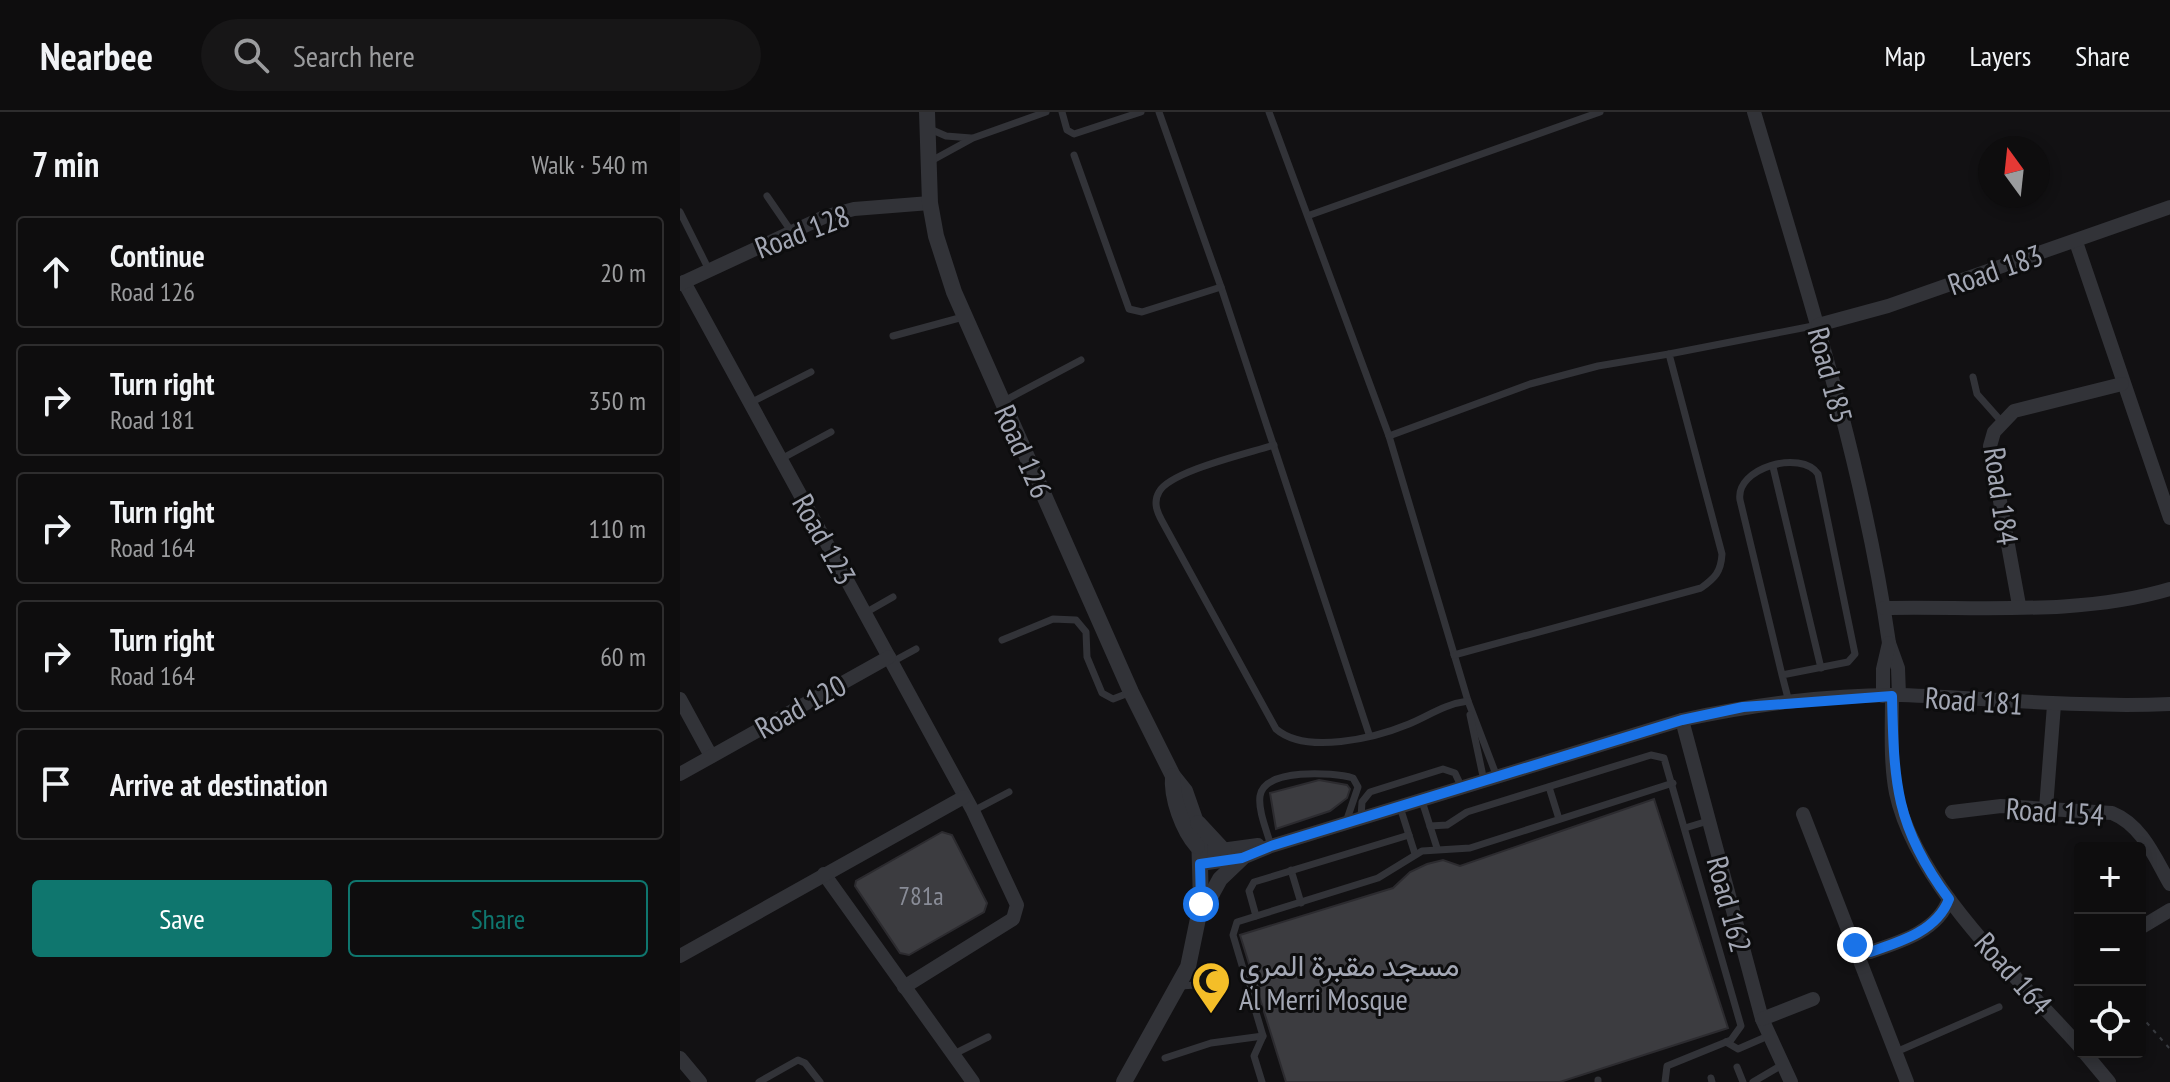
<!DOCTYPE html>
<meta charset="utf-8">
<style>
body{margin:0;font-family:"PT Sans Narrow",Vazirmatn,sans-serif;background:#171617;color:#f1f3f6}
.controls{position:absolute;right:24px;bottom:24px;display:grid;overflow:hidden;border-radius:8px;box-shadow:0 4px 12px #0003}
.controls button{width:72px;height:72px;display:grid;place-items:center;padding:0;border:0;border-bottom:2px solid #2e2d2e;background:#0e0d0e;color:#f1f3f6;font:40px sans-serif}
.compass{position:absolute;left:1298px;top:24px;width:72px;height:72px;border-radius:50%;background:#0e0d0e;box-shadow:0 4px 12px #0003;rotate:345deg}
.stop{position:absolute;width:24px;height:24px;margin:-18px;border:6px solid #1a73e8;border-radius:50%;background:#fff}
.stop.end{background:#1a73e8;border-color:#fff;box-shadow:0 2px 8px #0008}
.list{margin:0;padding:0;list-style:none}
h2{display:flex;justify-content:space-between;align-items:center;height:104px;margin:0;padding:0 32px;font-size:34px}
h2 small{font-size:26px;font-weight:400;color:#9b9c9e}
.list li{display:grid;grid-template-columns:52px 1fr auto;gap:24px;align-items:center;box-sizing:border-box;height:112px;margin:0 16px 16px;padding:0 16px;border:2px solid #2e2d2e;border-radius:8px}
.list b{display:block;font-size:30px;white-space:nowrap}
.list p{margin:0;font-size:26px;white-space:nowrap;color:#9b9c9e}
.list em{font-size:26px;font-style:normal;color:#9b9c9e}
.actions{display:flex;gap:16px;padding:24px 32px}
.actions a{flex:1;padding:18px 0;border:2px solid #0f766e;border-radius:8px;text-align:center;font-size:28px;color:#0f766e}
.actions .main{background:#0f766e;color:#fff}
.icon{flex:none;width:44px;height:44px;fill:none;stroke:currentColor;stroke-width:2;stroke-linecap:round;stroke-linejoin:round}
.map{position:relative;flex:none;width:1490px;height:970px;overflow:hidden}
header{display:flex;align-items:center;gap:48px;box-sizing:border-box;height:112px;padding:0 40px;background:#0e0d0e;border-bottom:2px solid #2e2d2e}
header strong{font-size:38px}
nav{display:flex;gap:44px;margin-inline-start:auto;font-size:28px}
.search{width:560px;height:72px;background:#171617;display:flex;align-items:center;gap:20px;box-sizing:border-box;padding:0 28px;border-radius:44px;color:#9b9c9e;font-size:30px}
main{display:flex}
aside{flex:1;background:#0e0d0e}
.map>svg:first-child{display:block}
.building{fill:#3c3c40;stroke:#2c2b2f;stroke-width:2}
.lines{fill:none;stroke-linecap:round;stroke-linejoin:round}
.path{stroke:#383a3f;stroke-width:2;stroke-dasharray:4 6;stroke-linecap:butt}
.service{stroke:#323338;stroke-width:7}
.minor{stroke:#323338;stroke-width:14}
.tertiary{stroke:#323338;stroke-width:16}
.route{stroke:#1a73e8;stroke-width:10}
.labels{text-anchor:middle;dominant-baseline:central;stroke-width:6;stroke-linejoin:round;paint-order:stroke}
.number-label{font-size:26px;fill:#898c97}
.street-label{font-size:30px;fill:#a3a7b4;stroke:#0d0d0e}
.poi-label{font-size:30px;fill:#a3a7b4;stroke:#0d0d0e;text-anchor:start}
</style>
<header>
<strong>Nearbee</strong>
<div class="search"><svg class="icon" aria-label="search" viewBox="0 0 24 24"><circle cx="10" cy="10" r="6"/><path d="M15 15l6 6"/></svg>Search here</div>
<nav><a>Map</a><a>Layers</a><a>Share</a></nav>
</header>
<main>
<aside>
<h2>7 min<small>Walk · 540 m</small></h2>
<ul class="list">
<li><svg class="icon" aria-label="ahead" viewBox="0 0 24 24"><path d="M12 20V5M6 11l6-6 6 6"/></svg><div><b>Continue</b><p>Road 126</p></div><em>20 m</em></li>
<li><svg class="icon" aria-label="right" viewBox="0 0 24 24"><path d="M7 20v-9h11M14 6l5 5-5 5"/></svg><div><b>Turn right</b><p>Road 181</p></div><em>350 m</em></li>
<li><svg class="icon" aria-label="right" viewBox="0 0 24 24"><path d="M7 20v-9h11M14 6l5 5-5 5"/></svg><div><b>Turn right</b><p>Road 164</p></div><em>110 m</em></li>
<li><svg class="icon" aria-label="right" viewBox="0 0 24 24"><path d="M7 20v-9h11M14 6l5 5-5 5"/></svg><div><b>Turn right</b><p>Road 164</p></div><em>60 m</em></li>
<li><svg class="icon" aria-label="arrive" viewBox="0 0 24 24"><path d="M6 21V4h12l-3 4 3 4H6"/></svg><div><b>Arrive at destination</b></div></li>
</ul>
<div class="actions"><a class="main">Save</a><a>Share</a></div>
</aside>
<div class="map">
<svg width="1490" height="970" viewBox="0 0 1490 970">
<rect width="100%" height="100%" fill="#121113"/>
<!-- building -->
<g class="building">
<path d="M639 668 667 673 670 677 667 686 650 699 596 717 590 681Z"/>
<path d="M974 687 1048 916 880 970H606L560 823 713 776 730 760 747 752 763 748 780 754Z"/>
<path d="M262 720 272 723 307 791 304 800 229 843 220 841 175 774 176 769Z"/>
</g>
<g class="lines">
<!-- path -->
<path class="path" d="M1460 903 1490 937"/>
<!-- service -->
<g class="service">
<path d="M382 0 387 18 394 22 461 0"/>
<path d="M479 0 541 175 689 622"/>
<path d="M589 0 709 324 788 589 817 665"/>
<path d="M250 17 266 24 291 26"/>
<path d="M394 43 449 197 462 200 541 175"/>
<path d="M251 49 293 26 366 0"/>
<path d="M87 84 111 119"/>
<path d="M0 100 29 158"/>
<path d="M630 103 920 0"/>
<path d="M213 224 283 205"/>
<path d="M1293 265 1297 282 1321 309"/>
<path d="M322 290 401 248"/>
<path d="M70 291 131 260"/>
<path d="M709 324 850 272 918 254 989 242"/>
<path d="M594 333C570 341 490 359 479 380 473 390 477 400 482 409L596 617C626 643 695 626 729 612 750 603 765 592 788 589"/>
<path d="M101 347 151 320"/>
<path d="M1093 355 1141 556"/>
<path d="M185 501 213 485"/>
<path d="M322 528 373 507 396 508 406 520 407 545 422 581 433 587 451 580"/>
<path d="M774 543 1021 476C1035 466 1041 460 1042 442L989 242 1138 213"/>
<path d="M212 550 236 537"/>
<path d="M1102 563 1168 550 1175 542 1138 362C1121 337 1055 356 1060 388L1102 563 1109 590"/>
<path d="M790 603 804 669"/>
<path d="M869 675 879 707"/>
<path d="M742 689 757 736"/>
<path d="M720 695 735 742"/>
<path d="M293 699 329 680"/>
<path d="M681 705 682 690 690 680 763 657 775 661 782 676"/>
<path d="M750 714 767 713 787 700 971 643 984 646 1061 914 1051 928 987 954 985 970"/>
<path d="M1005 716 1028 709"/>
<path d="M591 734C587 719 578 699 580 684 584 656 653 660 673 666L678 675 666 710"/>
<path d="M611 758 621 791"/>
<path d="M576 804 569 779 574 770 729 723"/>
<path d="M501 874 543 871"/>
<path d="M1046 930 1058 937 1088 924"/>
<path d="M1216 940 1319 895"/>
<path d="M274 942 308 925"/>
<path d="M485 946 531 931 583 924"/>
<path d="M1057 955 1063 970"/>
<path d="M1031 966 1032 970"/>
<path d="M918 968V970"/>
<path d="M79 970 118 948 125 951 140 970"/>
<path d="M582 970 574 944 583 924 553 823 557 810 698 766 742 739 790 736 993 671"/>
<path d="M1073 970 1102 953"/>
</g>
<!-- minor -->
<g class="minor">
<path d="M1074 0C1126 175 1183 350 1209 531L1218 556 1219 583"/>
<path d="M1396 130 1490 406"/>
<path d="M4 170 293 699 337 793 333 807 224 875"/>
<path d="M0 172 144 105 174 97 250 91"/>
<path d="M1138 213 1208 194 1490 95"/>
<path d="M1339 493 1310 334 1314 320 1334 299 1442 272"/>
<path d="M1204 496C1297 494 1400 504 1490 477"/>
<path d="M1203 584V557L1209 531"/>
<path d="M1212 584C1212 615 1210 650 1216 681 1236 774 1338 865 1400 935"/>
<path d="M0 587 31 644"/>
<path d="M1002 608 1082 907 1111 970"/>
<path d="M0 662 209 545"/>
<path d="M1366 696 1374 593"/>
<path d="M1272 700 1321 694 1432 701C1462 713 1475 746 1490 772"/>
<path d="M1123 702 1227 970"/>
<path d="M519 741 578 733"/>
<path d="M520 752 562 746 591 734 1002 608C1069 593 1152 582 1221 583 1311 586 1400 596 1490 592"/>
<path d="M144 762 293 970"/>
<path d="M1460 816 1490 798"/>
<path d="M1175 833 1190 840C1220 830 1258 819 1269 787"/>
<path d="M0 844 284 685"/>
<path d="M1082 907 1133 887"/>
<path d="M1404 940 1429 970"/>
<path d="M0 946 20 970"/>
</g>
<!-- tertiary -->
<g class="tertiary">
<path d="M247 0 250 91 256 124 274 180 451 580 493 664 505 679 519 719 521 792 508 855 444 970"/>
<path d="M493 664C491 686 503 718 517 734"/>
<path d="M518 711 544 739"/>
<path d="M523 798 540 767 562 746"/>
</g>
</g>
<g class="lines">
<!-- route -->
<path class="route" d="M521 792 520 752 562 746 591 734 1002 608 1063 595 1212 584C1214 670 1215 715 1269 787 1257 819 1220 830 1190 840L1175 833"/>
</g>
<!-- icons -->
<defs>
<symbol id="mosque-pin" viewBox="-11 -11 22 30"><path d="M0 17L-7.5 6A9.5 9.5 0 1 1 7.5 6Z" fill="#f4be28" stroke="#0d0d0e"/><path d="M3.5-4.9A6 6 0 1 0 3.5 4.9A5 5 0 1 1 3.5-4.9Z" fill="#111"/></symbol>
</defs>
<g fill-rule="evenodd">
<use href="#mosque-pin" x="509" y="847" width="44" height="60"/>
</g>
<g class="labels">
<!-- number labels -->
<g class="number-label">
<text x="241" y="783">781a</text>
</g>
<!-- street labels -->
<g class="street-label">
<text transform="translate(122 119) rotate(-21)">Road 128</text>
<text transform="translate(1315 157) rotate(-19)">Road 183</text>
<text transform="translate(1151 263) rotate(75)">Road 185</text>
<text transform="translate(344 339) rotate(66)">Road 126</text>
<text transform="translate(1322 384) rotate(82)">Road 184</text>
<text transform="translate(145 427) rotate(61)">Road 123</text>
<text transform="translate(1294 588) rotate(4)">Road 181</text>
<text transform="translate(120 594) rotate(-29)">Road 120</text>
<text transform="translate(1375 699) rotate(4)">Road 154</text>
<text transform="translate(1050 792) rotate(75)">Road 162</text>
<text transform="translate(1334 861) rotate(48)">Road 164</text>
</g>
<!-- poi labels -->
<g class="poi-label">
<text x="559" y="852">مسجد مقبرة المري<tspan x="559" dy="34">Al Merri Mosque</tspan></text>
</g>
</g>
</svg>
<div class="controls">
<button>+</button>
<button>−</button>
<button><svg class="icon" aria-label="locate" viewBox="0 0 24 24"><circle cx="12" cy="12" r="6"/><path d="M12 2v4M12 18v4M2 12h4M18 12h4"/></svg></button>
</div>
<svg class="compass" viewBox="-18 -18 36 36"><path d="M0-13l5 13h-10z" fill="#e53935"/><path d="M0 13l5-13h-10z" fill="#9b9c9e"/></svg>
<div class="stop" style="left:521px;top:792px"></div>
<div class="stop end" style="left:1175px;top:833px"></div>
</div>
</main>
